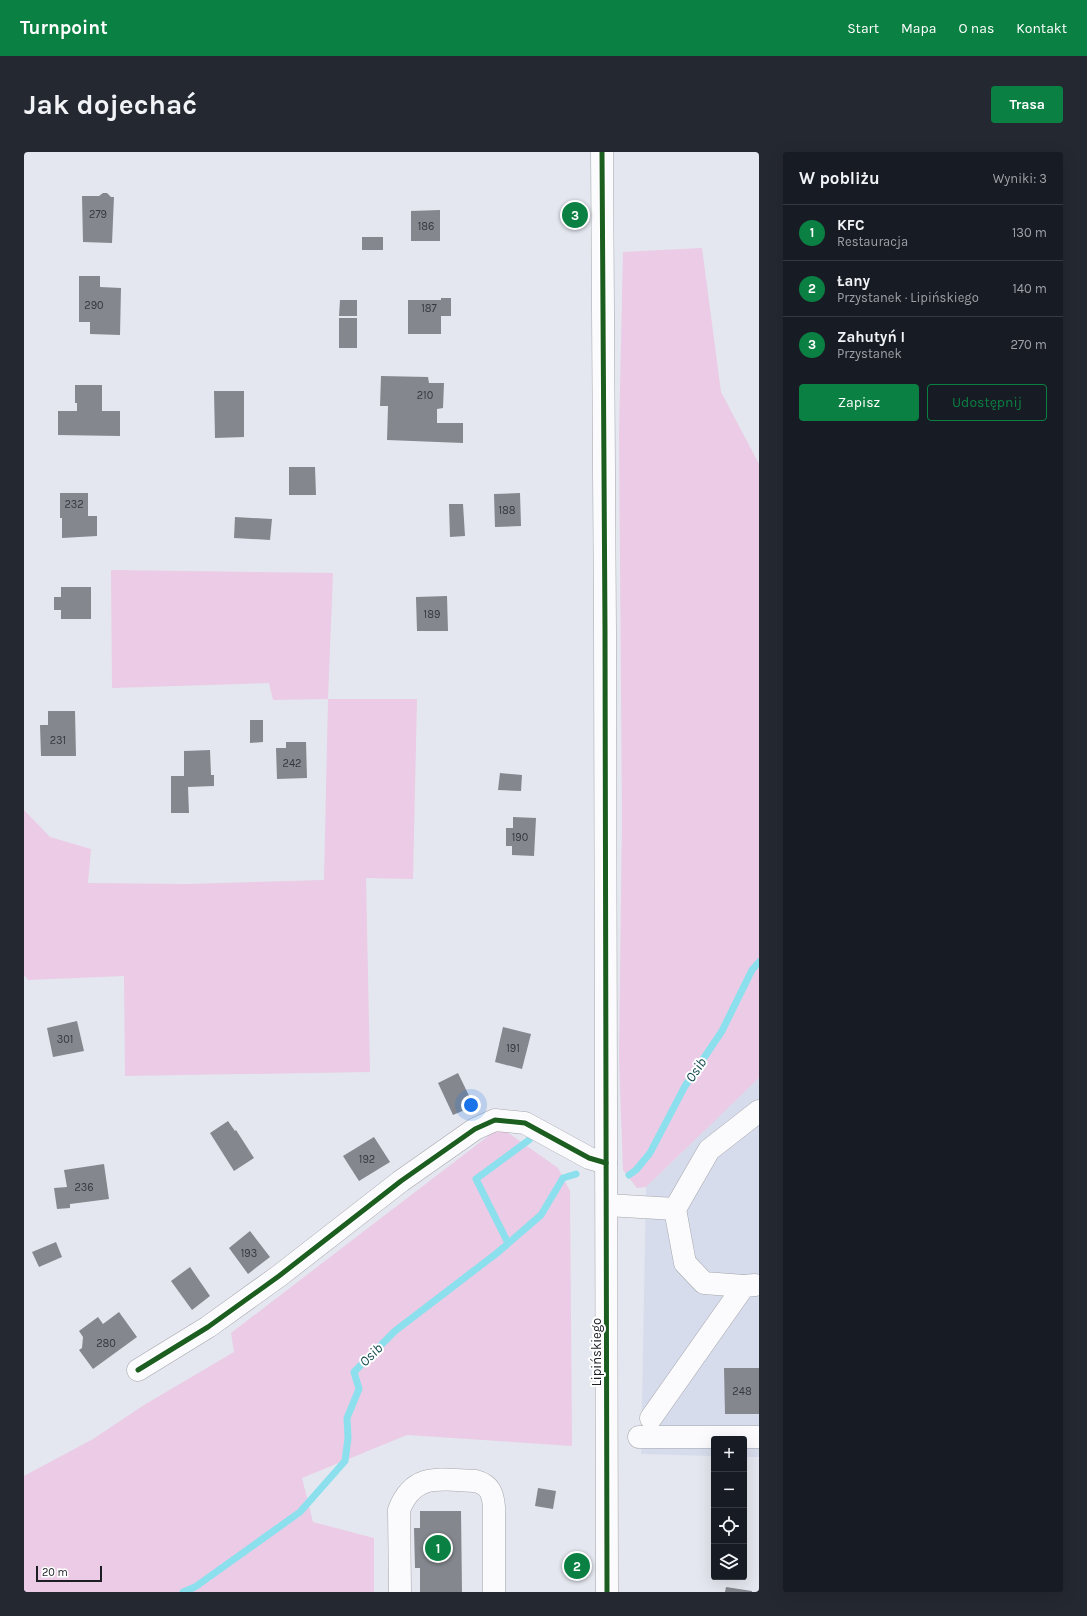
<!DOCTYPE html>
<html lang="pl">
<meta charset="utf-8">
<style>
body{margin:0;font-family:Karla,sans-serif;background:#242831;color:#f1f3f6}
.controls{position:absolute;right:12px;bottom:12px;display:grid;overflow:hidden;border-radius:4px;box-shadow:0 4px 16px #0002}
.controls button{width:36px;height:36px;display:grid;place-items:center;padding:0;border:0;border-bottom:1px solid #363941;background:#171b24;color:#f1f3f6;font:20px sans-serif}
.scale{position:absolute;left:12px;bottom:10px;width:66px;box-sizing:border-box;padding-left:4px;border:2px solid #1c1e23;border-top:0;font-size:11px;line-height:14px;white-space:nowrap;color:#1c1e23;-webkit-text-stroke:3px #fff;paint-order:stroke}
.you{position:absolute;left:447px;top:953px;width:14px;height:14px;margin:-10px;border:3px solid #fff;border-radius:50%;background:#1a73e8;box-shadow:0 0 0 6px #1a73e833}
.badge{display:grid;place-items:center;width:26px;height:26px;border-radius:50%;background:#0b8043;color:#fff;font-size:13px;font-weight:700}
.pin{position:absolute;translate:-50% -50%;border:2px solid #fff;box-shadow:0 1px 4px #0006}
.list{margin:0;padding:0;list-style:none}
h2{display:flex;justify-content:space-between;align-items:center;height:52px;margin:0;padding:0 16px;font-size:17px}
h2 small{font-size:13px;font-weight:400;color:#9ea1a6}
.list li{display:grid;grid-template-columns:26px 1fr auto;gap:12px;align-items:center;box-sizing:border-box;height:56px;padding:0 16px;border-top:1px solid #363941}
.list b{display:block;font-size:15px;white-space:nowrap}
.list p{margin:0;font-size:13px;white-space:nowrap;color:#9ea1a6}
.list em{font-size:13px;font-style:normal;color:#9ea1a6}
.actions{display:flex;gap:8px;padding:12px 16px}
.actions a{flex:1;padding:9px 0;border:1px solid #0b8043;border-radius:4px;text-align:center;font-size:14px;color:#0b8043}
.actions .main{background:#0b8043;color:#fff}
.icon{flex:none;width:22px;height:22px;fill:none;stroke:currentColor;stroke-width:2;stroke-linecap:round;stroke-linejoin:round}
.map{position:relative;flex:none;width:735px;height:1440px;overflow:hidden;border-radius:4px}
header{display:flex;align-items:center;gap:24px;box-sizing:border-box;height:56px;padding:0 20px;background:#0b8043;color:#fff}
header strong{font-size:19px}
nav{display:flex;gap:22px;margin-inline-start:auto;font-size:14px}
.intro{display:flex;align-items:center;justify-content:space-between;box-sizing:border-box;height:96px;padding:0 24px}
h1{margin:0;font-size:28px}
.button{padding:10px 18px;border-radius:4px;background:#0b8043;color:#fff;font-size:14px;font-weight:700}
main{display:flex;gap:24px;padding:0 24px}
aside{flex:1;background:#171b24;border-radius:4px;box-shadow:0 4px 16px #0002}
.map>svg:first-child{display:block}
.built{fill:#d7dcec}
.green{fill:#ebcbe5}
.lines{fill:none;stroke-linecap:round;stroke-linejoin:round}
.stream{stroke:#8ce0ed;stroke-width:7}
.building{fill:#84878d}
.minor-casing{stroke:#a4a6ac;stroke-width:23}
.major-casing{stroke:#a4a6ac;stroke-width:23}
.minor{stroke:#fbfbfd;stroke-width:22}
.major{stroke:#fbfbfd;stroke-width:22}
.cycleway-casing{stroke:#fff;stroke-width:8}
.cycleway{stroke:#1b5e20;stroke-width:5}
.labels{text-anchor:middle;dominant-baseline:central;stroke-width:4;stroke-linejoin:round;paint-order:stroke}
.number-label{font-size:11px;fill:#36383e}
.street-label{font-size:13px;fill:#1c1e23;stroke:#fff}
.water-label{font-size:14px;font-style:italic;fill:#144a50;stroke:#fff}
</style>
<header>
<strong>Turnpoint</strong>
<nav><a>Start</a><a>Mapa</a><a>O nas</a><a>Kontakt</a></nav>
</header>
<div class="intro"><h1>Jak dojechać</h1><a class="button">Trasa</a></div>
<main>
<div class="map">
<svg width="735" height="1440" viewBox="0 0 735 1440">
<rect width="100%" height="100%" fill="#e4e7ef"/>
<!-- built -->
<path class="built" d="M735 926V1305H720V1287H690V1304L617 1302 622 1035Z"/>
<!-- green -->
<g class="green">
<path d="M678 96 697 240 735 312V926L622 1035 613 1036 599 1018 595 907 598 665 595 281 599 100Z"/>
<path d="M87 418 309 421 304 547H393L389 727 342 726 346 920 101 924 100 824 4 828 0 823V658L26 685 67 697 64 731 164 732 300 728 304 547 249 548 245 531 88 536Z"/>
<path d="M476 975 534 1016 546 1039 548 1294 383 1283 278 1326 289 1370 350 1386V1440H0V1324L69 1287 120 1253 210 1200 207 1181Z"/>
</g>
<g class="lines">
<!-- stream -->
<g class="stream">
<path d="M605 1023 612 1018 626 1001 661 934 698 879 728 818 735 810"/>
<path d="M484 1091 452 1027 505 988"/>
<path d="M159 1440 171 1435 276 1360 321 1309 324 1286 323 1266 335 1237 330 1220 371 1179 473 1101 517 1063 539 1026 552 1022"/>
</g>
</g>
<!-- building -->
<g class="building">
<path d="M79 41H83L87 45H90L88 91 59 90 58 44H75Z"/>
<path d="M416 58V89H387V59Z"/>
<rect x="338" y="85" width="21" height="13"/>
<path d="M55 124H76V135L97 136 96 183 66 182V170H55Z"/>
<path d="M417 146H427V164H417V182H384V148H417Z"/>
<path d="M316 148H333V164H315Z"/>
<rect x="315" y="166" width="18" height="30"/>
<path d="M357 224 404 225 405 231H420L419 256 413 257V271H439V291L363 288 364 254H356Z"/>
<path d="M51 233H78V259H96V284L34 283V259H53V251H51Z"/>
<path d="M190 239H220V285L191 286Z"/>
<path d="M265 315H291L292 343H265Z"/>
<path d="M36 341H64V364H73V384L38 386V366H36Z"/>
<path d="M496 341 497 374 471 375 470 342Z"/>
<path d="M425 352H439L441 384 426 385Z"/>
<path d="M211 365 248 367 246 388 210 386Z"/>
<path d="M37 435H67V467H37V458H30V445H37Z"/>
<path d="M423 444 424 479H393L392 445Z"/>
<path d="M24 559H51L52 604H17L16 573H24Z"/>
<path d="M226 568H239V590L226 591Z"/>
<path d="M262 590H282L283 626 253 627 252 596H262Z"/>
<path d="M186 598 187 623H190V634L164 635 165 661H147V624H160V599Z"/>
<path d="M476 621 498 623 497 639 474 638Z"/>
<path d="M489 665 512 666 510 704 488 703V694H482V676H489Z"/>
<path d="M53 869 60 899 29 905 23 876Z"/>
<path d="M479 875 507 882 498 917 471 910Z"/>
<path d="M434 921 450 954 429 963 414 931Z"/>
<path d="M204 969 211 979 212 978 230 1006 210 1019 186 981Z"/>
<path d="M350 985 366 1010 335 1029 319 1004Z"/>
<path d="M80 1012 85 1047 46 1052V1056L33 1057 30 1036 43 1035 40 1018Z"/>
<path d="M226 1079 246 1105 224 1122 205 1096Z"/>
<path d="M32 1090 38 1105 15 1115 8 1100Z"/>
<path d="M166 1115 186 1144 168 1158 147 1129Z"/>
<path d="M95 1160 113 1185 69 1217 55 1198 58 1196 59 1185 55 1179 74 1165 79 1172Z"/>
<path d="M700 1216H735V1262H701Z"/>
<path d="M514 1336 532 1339 529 1357 511 1354Z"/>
<path d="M396 1359H437L438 1440H396V1416H391L390 1376H396Z"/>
<path d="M702 1435 728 1439V1440H701Z"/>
</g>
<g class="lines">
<defs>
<g id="minor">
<path d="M583 1053 651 1057"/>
<path d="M720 1134 680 1131 661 1111 651 1057 685 998 735 959"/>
<path d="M114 1218 184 1175 255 1124 377 1029 451 977 471 968 501 971 565 1006 582 1011"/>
<path d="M627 1266 720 1134 731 1133"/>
<path d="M615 1285H735"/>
<path d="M376 1440 375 1358C390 1319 418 1328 452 1329 466 1333 469 1342 470 1355V1440"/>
</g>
<path id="major" d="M578 0 581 478 583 1440"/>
</defs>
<!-- minor casing -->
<use href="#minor" class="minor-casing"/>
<!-- major casing -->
<use href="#major" class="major-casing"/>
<!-- minor -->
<use href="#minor" class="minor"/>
<!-- major -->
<use href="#major" class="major"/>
<defs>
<g id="cycleway">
<path d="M578 0 581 478 583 1440"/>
<path d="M114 1218 184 1175 255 1124 377 1029 451 977 471 968 501 971 565 1006 582 1011"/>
</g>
</defs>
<!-- cycleway casing -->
<use href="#cycleway" class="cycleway-casing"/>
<!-- cycleway -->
<use href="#cycleway" class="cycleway"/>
</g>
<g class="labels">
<!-- number labels -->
<g class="number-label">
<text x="74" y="62">279</text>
<text x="402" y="74">186</text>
<text x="70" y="153">290</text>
<text x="405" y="156">187</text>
<text x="401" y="243">210</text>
<text x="50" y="352">232</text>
<text x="483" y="358">188</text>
<text x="408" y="462">189</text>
<text x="34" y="588">231</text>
<text x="268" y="611">242</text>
<text x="496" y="685">190</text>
<text x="41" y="887">301</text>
<text x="489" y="896">191</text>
<text x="343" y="1007">192</text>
<text x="60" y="1035">236</text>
<text x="225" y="1101">193</text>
<text x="82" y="1191">280</text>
<text x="718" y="1239">248</text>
</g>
<!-- street labels -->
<g class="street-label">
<text transform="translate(572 1200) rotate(-90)">Lipińskiego</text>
</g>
<!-- water labels -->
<g class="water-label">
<text transform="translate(672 918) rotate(-56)">Osib</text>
<text transform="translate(347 1203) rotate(-45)">Osib</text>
</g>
</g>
</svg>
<div class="controls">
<button>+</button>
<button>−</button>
<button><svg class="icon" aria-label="locate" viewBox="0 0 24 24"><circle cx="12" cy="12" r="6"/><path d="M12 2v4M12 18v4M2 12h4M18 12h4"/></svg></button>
<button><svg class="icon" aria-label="layers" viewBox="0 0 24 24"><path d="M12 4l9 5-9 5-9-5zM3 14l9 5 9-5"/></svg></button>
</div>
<div class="scale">20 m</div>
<div class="you"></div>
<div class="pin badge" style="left:414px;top:1396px">1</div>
<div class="pin badge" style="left:553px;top:1414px">2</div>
<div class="pin badge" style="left:551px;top:63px">3</div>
</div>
<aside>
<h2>W pobliżu<small>Wyniki: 3</small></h2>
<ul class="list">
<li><span class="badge">1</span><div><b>KFC</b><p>Restauracja</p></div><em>130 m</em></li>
<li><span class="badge">2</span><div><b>Łany</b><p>Przystanek · Lipińskiego</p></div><em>140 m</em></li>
<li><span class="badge">3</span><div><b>Zahutyń I</b><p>Przystanek</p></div><em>270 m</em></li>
</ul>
<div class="actions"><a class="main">Zapisz</a><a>Udostępnij</a></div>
</aside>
</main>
